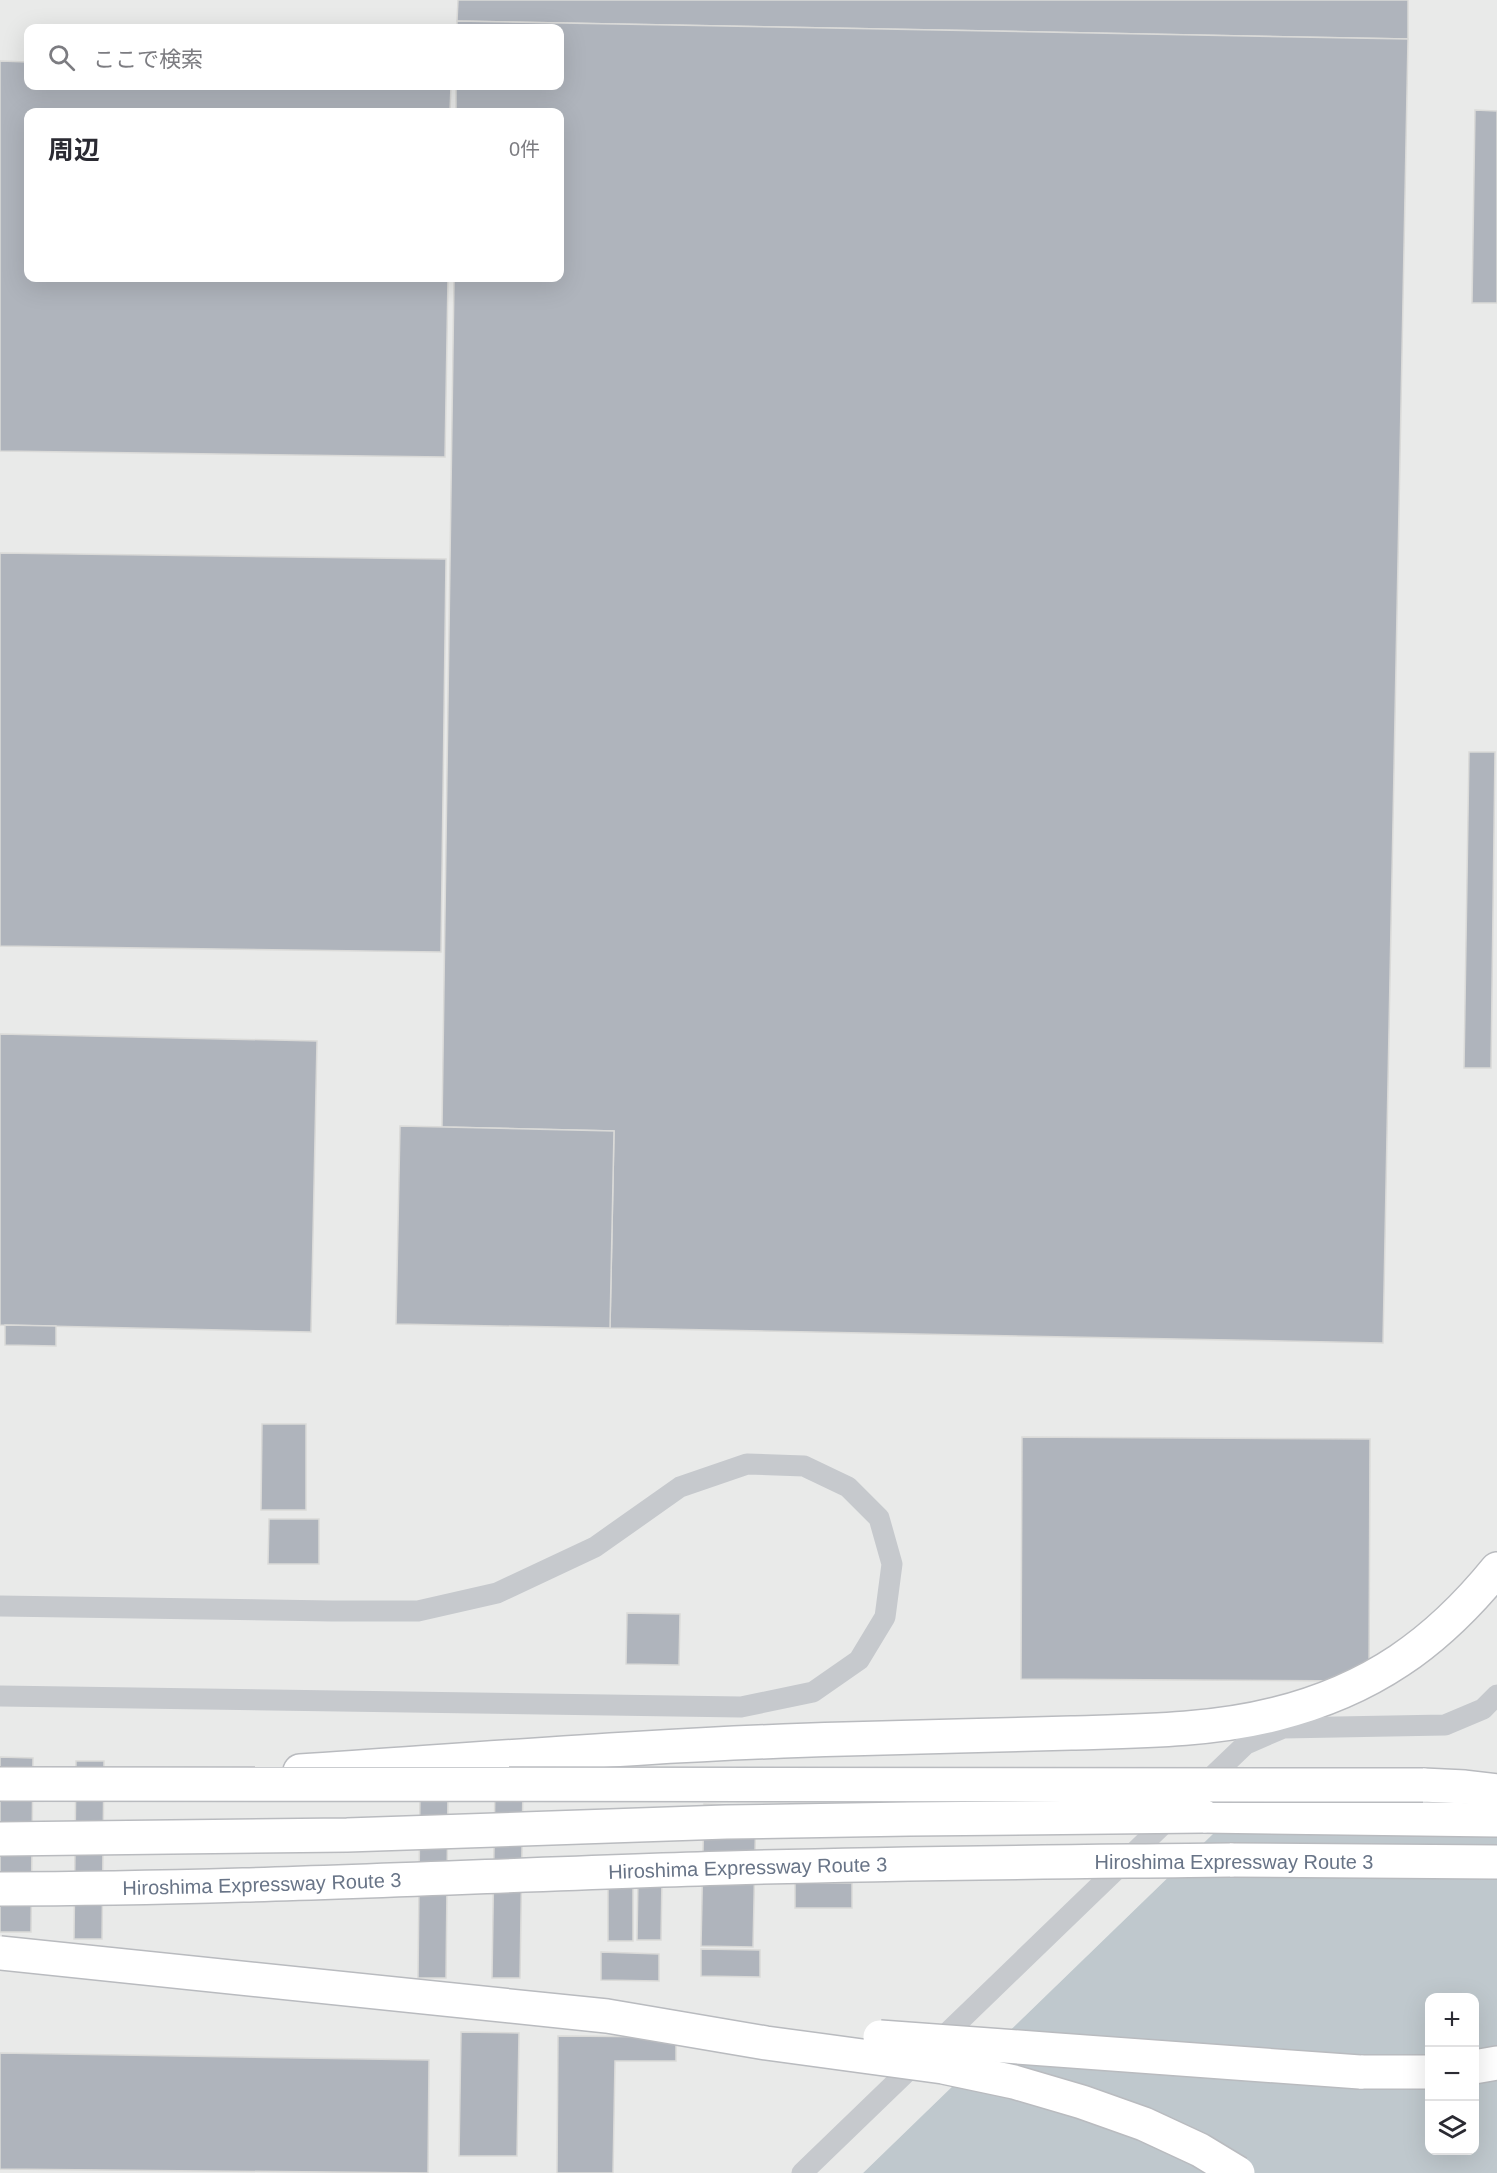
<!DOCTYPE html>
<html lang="ja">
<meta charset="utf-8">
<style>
body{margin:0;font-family:Arial,"Noto Sans JP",sans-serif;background:#f2f2f3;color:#2b2b33}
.controls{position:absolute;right:18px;bottom:18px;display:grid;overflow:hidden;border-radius:12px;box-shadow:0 6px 24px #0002}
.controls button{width:54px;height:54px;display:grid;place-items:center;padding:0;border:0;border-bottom:2px solid #e1e1e2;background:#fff;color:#2b2b33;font:30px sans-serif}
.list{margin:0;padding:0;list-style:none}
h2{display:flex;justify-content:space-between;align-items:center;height:78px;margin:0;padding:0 24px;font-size:26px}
h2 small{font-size:20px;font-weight:400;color:#7c7c81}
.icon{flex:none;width:33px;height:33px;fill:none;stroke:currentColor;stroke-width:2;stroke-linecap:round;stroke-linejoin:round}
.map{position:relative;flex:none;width:1497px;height:2173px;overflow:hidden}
.search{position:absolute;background:#fff;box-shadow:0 6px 24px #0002;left:24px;top:24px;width:540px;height:66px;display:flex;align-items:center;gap:15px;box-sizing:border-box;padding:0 21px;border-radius:12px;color:#7c7c81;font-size:22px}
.panel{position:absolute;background:#fff;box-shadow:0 6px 24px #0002;left:24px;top:108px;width:540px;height:174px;border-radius:12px}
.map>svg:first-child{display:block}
.built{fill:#e9eae9;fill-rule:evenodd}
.water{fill:#bfc8cd;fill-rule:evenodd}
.building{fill:#afb4bc;stroke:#dadad8;stroke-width:1.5}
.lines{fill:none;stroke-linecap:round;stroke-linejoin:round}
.highway-casing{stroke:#b9bbbf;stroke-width:36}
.lane{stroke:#c6c9cd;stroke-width:21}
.highway{stroke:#fff;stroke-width:33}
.highway-bridge-casing{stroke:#b9bbbf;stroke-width:36;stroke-linecap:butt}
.highway-bridge{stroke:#fff;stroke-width:33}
.labels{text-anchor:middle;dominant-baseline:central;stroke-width:6;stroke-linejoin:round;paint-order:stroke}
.street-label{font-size:20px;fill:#687487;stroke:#fff}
</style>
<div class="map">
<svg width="1497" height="2173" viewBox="0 0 1497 2173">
<rect width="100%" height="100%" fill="#f8f9f6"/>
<!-- built -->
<path class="built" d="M0 0H1497V1775L1279 1770 863 2173H0ZM28 28H560V86H28ZM28 112H560V278H28Z"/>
<!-- water -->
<path class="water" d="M1279 1770 1497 1775V2173H863ZM1430 1998H1474V2150H1430Z"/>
<!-- building -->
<g class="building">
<path d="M458 0H1408V39L457 21Z"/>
<path d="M457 21 1408 39 1383 1343 610 1328 614 1131 442 1127 454 278H560V112H456V86H560V28H457Z"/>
<path d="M0 61 28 62V86H451L450 112H28V278H448L445 457 0 451Z"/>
<path d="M1475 110 1497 111V303H1472Z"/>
<path d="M0 553 446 559 441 952 0 946Z"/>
<path d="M1469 752H1495L1491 1068H1464Z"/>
<path d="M0 1034 317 1041 311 1332 0 1325Z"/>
<path d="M400 1126 614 1131 610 1328 396 1324Z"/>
<path d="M5 1325 56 1326V1346L5 1345Z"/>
<path d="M262 1424H306V1510H261Z"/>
<path d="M1022 1437 1370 1439 1369 1681 1021 1679Z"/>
<path d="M269 1519H319V1564H268Z"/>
<path d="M627 1613 680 1614 679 1665 626 1664Z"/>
<path d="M0 1757 33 1758 31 1932H0Z"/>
<path d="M76 1761H104L102 1939H74Z"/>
<path d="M495 1784H523L520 1978H492Z"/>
<path d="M420 1792H448L446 1978H418Z"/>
<path d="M704 1804 756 1806 753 1947 701 1946Z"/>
<path d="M638 1877H662L661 1940H637Z"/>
<path d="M608 1879 633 1880V1941H608Z"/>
<rect x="795" y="1883" width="57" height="25"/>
<path d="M701 1949 760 1950V1977L701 1976Z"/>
<path d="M601 1952 659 1954V1981L601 1980Z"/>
<path d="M461 2032 519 2033 517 2156H459Z"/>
<path d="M558 2036 676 2037V2061H615L613 2173H557Z"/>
<path d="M0 2053 429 2060 428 2173 0 2169Z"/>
</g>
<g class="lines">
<defs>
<g id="highway">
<path d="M300 1771C482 1759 663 1744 845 1739 920 1737 996 1735 1071 1733 1139 1731 1209 1731 1276 1714 1371 1690 1436 1644 1497 1569"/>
<path d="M1423 1785 1465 1787 1497 1791"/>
<path d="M1203 1816 1497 1820"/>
<path d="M1230 1860 1497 1862"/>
<path d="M1474 2067 1497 2063"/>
<path d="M1360 2072H1430"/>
</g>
</defs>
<!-- highway casing -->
<use href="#highway" class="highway-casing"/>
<!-- lane -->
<g class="lane">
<path d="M0 1606 332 1611H418L497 1593 595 1547 680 1487 747 1464 804 1466 848 1487 879 1518 892 1564 885 1617 859 1660 813 1692 741 1707 0 1696"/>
<path d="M1199 1789 1246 1744 1283 1728 1445 1725 1483 1709 1497 1695"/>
<path d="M802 2173 1175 1813"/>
</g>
<!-- highway -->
<use href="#highway" class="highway"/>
<defs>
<g id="highway-bridge">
<path d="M0 1784 1423 1785"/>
<path d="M0 1839 347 1835 726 1822 909 1819 1203 1816"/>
<path id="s1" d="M0 1889C243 1889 486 1875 729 1868 896 1863 1063 1862 1230 1860"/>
<path d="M0 1953 607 2016 766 2043 943 2067 1014 2082 1082 2102 1144 2124 1200 2150 1238 2173"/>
<path d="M880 2037 1360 2072"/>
</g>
</defs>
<!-- highway-bridge casing -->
<use href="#highway-bridge" class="highway-bridge-casing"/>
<!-- highway-bridge -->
<use href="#highway-bridge" class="highway-bridge"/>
</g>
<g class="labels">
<!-- street labels -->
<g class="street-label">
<text x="1234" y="1862">Hiroshima Expressway Route 3</text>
<text stroke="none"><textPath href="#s1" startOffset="748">Hiroshima Expressway Route 3</textPath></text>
<text stroke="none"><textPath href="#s1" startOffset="262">Hiroshima Expressway Route 3</textPath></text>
</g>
</g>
</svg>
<div class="controls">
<button>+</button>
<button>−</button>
<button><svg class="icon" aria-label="layers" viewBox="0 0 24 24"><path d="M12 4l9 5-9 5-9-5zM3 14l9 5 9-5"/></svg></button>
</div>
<div class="search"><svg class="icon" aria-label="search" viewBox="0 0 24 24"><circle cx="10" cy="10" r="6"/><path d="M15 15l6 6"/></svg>ここで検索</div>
<section class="panel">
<h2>周辺<small>0件</small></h2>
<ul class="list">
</ul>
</section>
</div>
